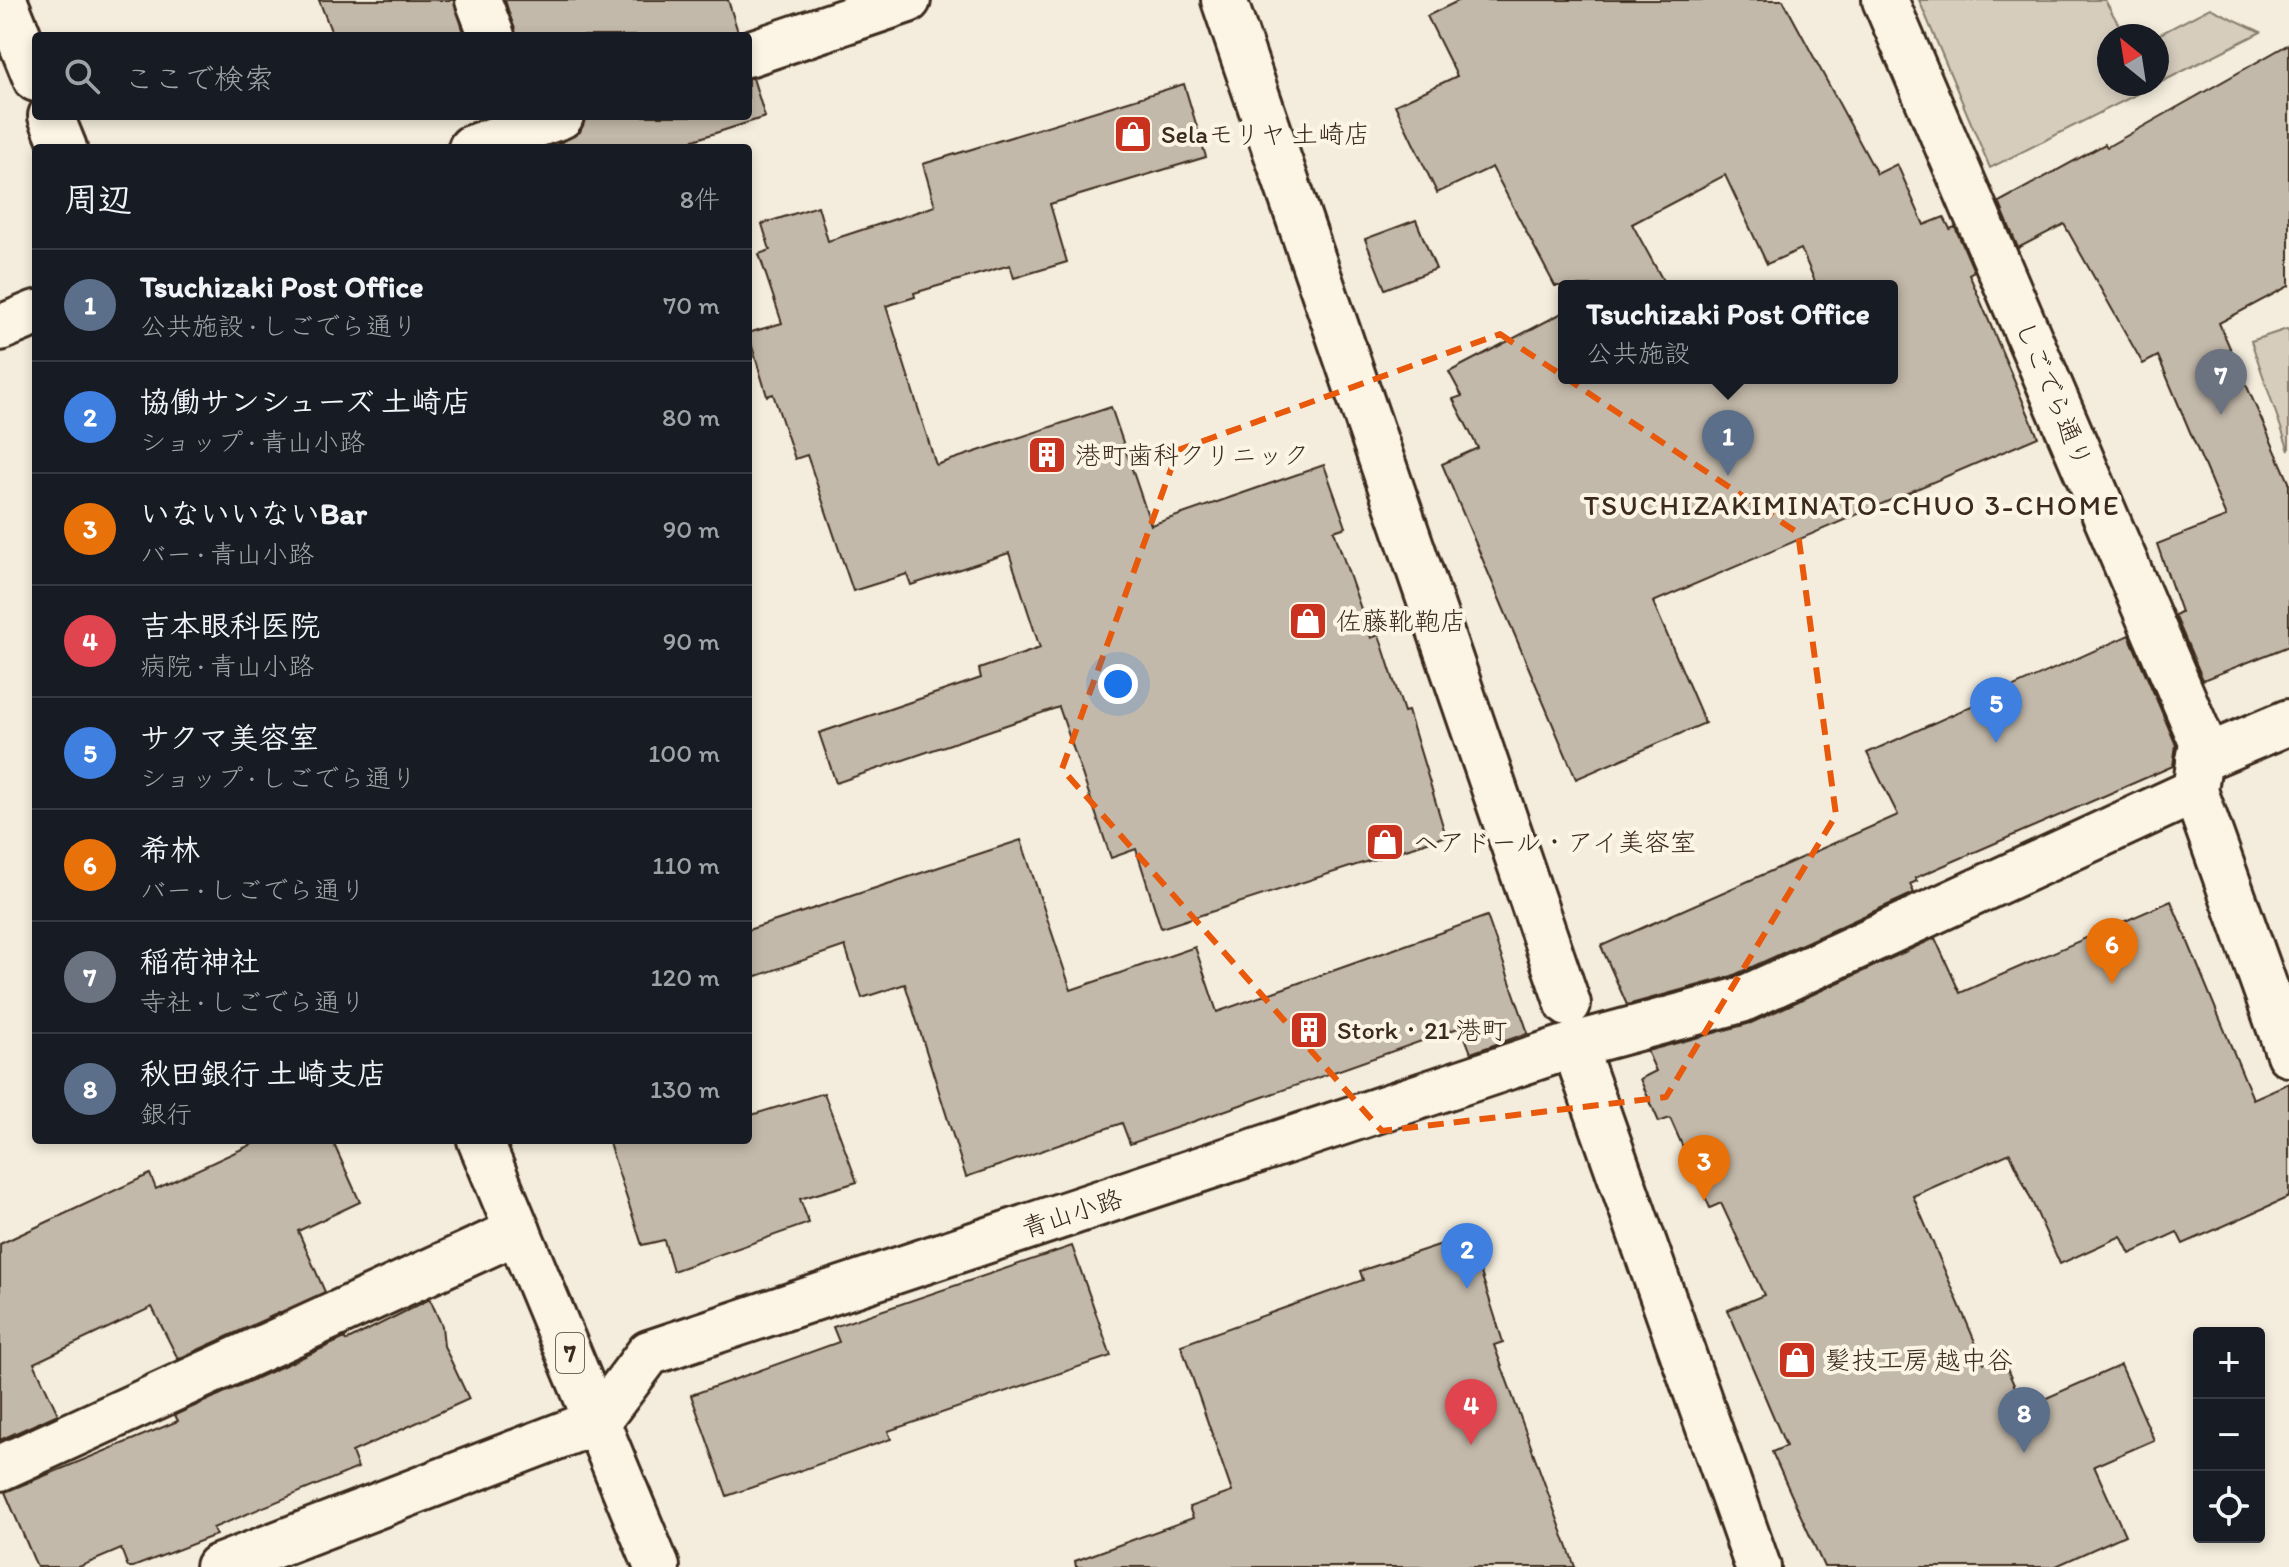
<!DOCTYPE html>
<html lang="ja">
<meta charset="utf-8">
<style>
body{margin:0;font-family:Itim,"Klee One",sans-serif;background:#242831;color:#f1f3f6}
.controls{position:absolute;right:24px;bottom:24px;display:grid;overflow:hidden;border-radius:8px;box-shadow:0 4px 12px #0003}
.controls button{width:72px;height:72px;display:grid;place-items:center;padding:0;border:0;border-bottom:2px solid #363941;background:#171b24;color:#f1f3f6;font:40px sans-serif}
.compass{position:absolute;left:2097px;top:24px;width:72px;height:72px;border-radius:50%;background:#171b24;box-shadow:0 4px 12px #0003;rotate:330deg}
.you{position:absolute;left:1118px;top:684px;width:28px;height:28px;margin:-20px;border:6px solid #fff;border-radius:50%;background:#1a73e8;box-shadow:0 0 0 12px #1a73e833}
.badge{display:grid;place-items:center;width:52px;height:52px;border-radius:50%;background:#db2777;color:#fff;font-size:26px;font-weight:700}
.pin{position:absolute;translate:-50% -66px;filter:drop-shadow(0 2px 4px #0008)}
.pin::after{content:'';position:absolute;top:42px;width:28px;height:24px;background:inherit;clip-path:polygon(0 0,100% 0,50% 100%)}
.popup{position:absolute;left:1558px;top:280px;width:340px;height:104px;box-sizing:border-box;display:grid;place-content:center;border-radius:8px;background:#171b24;filter:drop-shadow(0 2px 6px #0005);font-size:26px;white-space:nowrap;color:#9ea1a6}
.popup b{font-size:30px;color:#f1f3f6}
.popup::after{content:'';position:absolute;left:50%;top:100%;margin-left:-16px;border:16px solid transparent;border-top-color:#171b24}
.list{margin:0;padding:0;list-style:none}
h2{display:flex;justify-content:space-between;align-items:center;height:104px;margin:0;padding:0 32px;font-size:34px}
h2 small{font-size:26px;font-weight:400;color:#9ea1a6}
.list li{display:grid;grid-template-columns:52px 1fr auto;gap:24px;align-items:center;box-sizing:border-box;height:112px;padding:0 32px;border-top:2px solid #363941}
.list b{display:block;font-size:30px;white-space:nowrap}
.list p{margin:0;font-size:26px;white-space:nowrap;color:#9ea1a6}
.list em{font-size:26px;font-style:normal;color:#9ea1a6}
.icon{flex:none;width:44px;height:44px;fill:none;stroke:currentColor;stroke-width:2;stroke-linecap:round;stroke-linejoin:round}
.map{position:relative;flex:none;width:2289px;height:1567px;overflow:hidden}
.search{position:absolute;background:#171b24;box-shadow:0 4px 12px #0003;left:32px;top:32px;width:720px;height:88px;display:flex;align-items:center;gap:20px;box-sizing:border-box;padding:0 28px;border-radius:8px;color:#9ea1a6;font-size:30px}
.panel{position:absolute;background:#171b24;box-shadow:0 4px 12px #0003;left:32px;top:144px;width:720px;height:1000px;border-radius:8px}
.map>svg:first-child{display:block}
.green{fill:#d6cdbd;stroke:#887c6e;stroke-width:2}
.building{fill:#c3b9aa;stroke:#3b2a1e;stroke-width:2}
.lines{fill:none;stroke-linecap:round;stroke-linejoin:round}
.minor-casing{stroke:#3b2a1e;stroke-width:50}
.highway-casing{stroke:#3b2a1e;stroke-width:50}
.minor{stroke:#fcf5e5;stroke-width:44}
.highway{stroke:#fcf5e5;stroke-width:44}
.marked{fill:none;stroke:#e8590c;stroke-width:6;stroke-dasharray:16 10;stroke-linejoin:round}
.labels{text-anchor:middle;dominant-baseline:central;stroke-width:8;stroke-linejoin:round;paint-order:stroke}
.shield{fill:#fcf5e5;stroke:#75675a;stroke-width:2}
.shield-label{font-size:24px;font-weight:bold;fill:#3b2a1e}
.poi-label{font-size:26px;fill:#3b2a1e;stroke:#fcf5e5;text-anchor:start}
.street-label{font-size:26px;fill:#3b2a1e;stroke:#fcf5e5}
.neighbourhood-label{font-size:28px;letter-spacing:2px;fill:#3b2a1e;stroke:#fcf5e5}
</style>
<div class="map">
<svg width="2289" height="1567" viewBox="0 0 2289 1567">
<rect width="100%" height="100%" fill="#f4eddd"/>
<filter id="ink" filterUnits="userSpaceOnUse"><feTurbulence type="fractalNoise" baseFrequency=".0125" numOctaves="2"/><feDisplacementMap in="SourceGraphic" scale="16" xChannelSelector="R" yChannelSelector="G"/><feConvolveMatrix kernelMatrix="1 2 1 2 8 2 1 2 1" color-interpolation-filters="sRGB"/></filter>
<g filter="url(#ink)">
<!-- green -->
<g class="green">
<path d="M1919 0H2105L2125 36H2109V84H2157L2156 36 2210 8 2261 32 1990 168Z"/>
<path d="M2287 329 2289 333V451L2251 341Z"/>
</g>
<!-- building -->
<g class="building">
<path d="M319 0H454L465 36H333Z"/>
<path d="M505 0H728L738 32 731 36H516Z"/>
<path d="M1460 0H1783L1877 174 1897 164 1924 225 1944 217 1950 229 1955 227 1974 271 1969 274 2038 437 1653 602 1705 723 1576 779 1442 464 1478 448 1453 399 1462 396 1449 372 1564 312V378H1892V286H1817L1801 249 1767 264 1725 175 1632 224 1666 286H1555L1492 167 1437 193 1395 105 1457 76 1427 16Z"/>
<path d="M2289 44V286L2219 323 2289 482V646L2203 680 2175 615 2181 612 2157 544 2226 517 2158 356 2143 364 2064 224 2018 248 1999 202 2105 144 2107 147Z"/>
<path d="M748 78H753L765 117 669 148H559L558 144 580 132 585 116H748Z"/>
<path d="M1184 84 1206 157 1050 204 1067 262 1014 278 1010 265 914 293 915 297 886 306 936 465 1111 407 1151 525 1324 465 1346 527 1334 531 1371 638 1379 635 1404 712 1408 711 1446 836 1161 928 1136 849 1111 858 1059 707 836 783 819 733 981 678 979 669 1040 648 1009 553 911 585 907 574 853 591 807 455 795 459 773 394 767 396 748 333 782 323 759 254 770 250 762 224 818 206 828 241 935 206 923 164Z"/>
<path d="M1416 220 1436 269 1385 289 1365 239Z"/>
<path d="M2129 635 2176 745 2173 766 1915 878 1917 881 1910 884 1914 893 1732 976 1627 1005 1601 946 1898 815 1867 753Z"/>
<path d="M1021 840 1071 990 1195 947 1217 1012 1487 916 1528 1033 1471 1053 1461 1027 1130 1144 1122 1123 966 1177 905 984 862 998 845 946 748 979V930Z"/>
<path d="M2171 901 2253 1099 2289 1083V1197L2183 1244 2177 1232 2130 1254 2121 1236 2060 1264 2010 1153 1913 1196 1984 1363 2001 1355 2024 1408 2121 1365 2154 1440 2094 1466 2125 1535 2054 1567H1824L1772 1452 1786 1446 1728 1310 1764 1295 1721 1203 1710 1208 1670 1118 1659 1122 1640 1079 1656 1071 1647 1051 1751 1023 1935 938 1960 993Z"/>
<path d="M824 1093 857 1182 800 1199 809 1223 673 1271 664 1240 642 1245 608 1140H748V1116Z"/>
<path d="M261 1140H332L360 1202 298 1231 325 1292 178 1359 152 1307 34 1363 58 1414 0 1440V1244L150 1174 156 1189Z"/>
<path d="M1469 1235 1503 1342 1494 1345 1575 1567H1076L1075 1561 1193 1518 1189 1507 1232 1492 1181 1345 1363 1280 1360 1271Z"/>
<path d="M1072 1246 1111 1356 888 1431 891 1439 727 1496 691 1395 839 1342 833 1327Z"/>
<path d="M430 1299 442 1326 444 1346 469 1399 352 1452 358 1468 213 1528 216 1535 133 1567H128L121 1549 79 1567H37L5 1492 178 1421 175 1415 345 1338 346 1341Z"/>
</g>
<g class="lines">
<defs>
<g id="minor">
<path d="M478 0 492 36"/>
<path d="M1224 0 1568 1004"/>
<path d="M1885 0 2202 742 2195 791 2289 1054"/>
<path d="M748 54 908 0"/>
<path d="M471 148 561 116"/>
<path d="M0 328 36 313"/>
<path d="M2199 760 2289 722"/>
<path d="M1574 1045 1758 1567"/>
<path d="M0 1468 518 1231"/>
<path d="M218 1567 598 1421 649 1353 1574 1045 1741 1000 2195 791"/>
</g>
<g id="highway">
<path d="M4 0 36 79"/>
<path d="M51 116 64 148"/>
<path d="M480 1140 657 1567"/>
</g>
</defs>
<!-- minor casing -->
<use href="#minor" class="minor-casing"/>
<!-- highway casing -->
<use href="#highway" class="highway-casing"/>
<!-- minor -->
<use href="#minor" class="minor"/>
<!-- highway -->
<use href="#highway" class="highway"/>
</g>
</g>
<!-- marked area -->
<path class="marked" d="M1500 334 1798 533 1836 815 1666 1097 1382 1131 1062 769 1178 450Z"/>
<!-- icons -->
<defs>
<symbol id="shop-square" viewBox="-11 -11 22 22"><rect x="-9" y="-9" width="18" height="18" rx="4" fill="#c8321e" stroke="#fcf5e5"/><path d="M-5-2.5h2.3a2.7 3.5 0 0 1 5.4 0H5L5.5 6h-11ZM-1.5-2.5h3a1.5 2.3 0 0 0-3 0Z" fill="#fff"/></symbol>
<symbol id="building-square" viewBox="-11 -11 22 22"><rect x="-9" y="-9" width="18" height="18" rx="4" fill="#c8321e" stroke="#fcf5e5"/><path d="M-4-6H4V6H1V3H-1V6H-4ZM-2.5-4.3h1.7v1.8h-1.7ZM.8-4.3h1.7v1.8H.8ZM-2.5-1h1.7V.8h-1.7ZM.8-1h1.7V.8H.8Z" fill="#fff"/></symbol>
</defs>
<g fill-rule="evenodd">
<use href="#shop-square" x="1111" y="112" width="44" height="44"/>
<use href="#building-square" x="1025" y="433" width="44" height="44"/>
<use href="#shop-square" x="1286" y="599" width="44" height="44"/>
<use href="#shop-square" x="1363" y="820" width="44" height="44"/>
<use href="#building-square" x="1287" y="1008" width="44" height="44"/>
<use href="#shop-square" x="1775" y="1338" width="44" height="44"/>
</g>
<g class="labels">
<!-- shield labels -->
<rect class="shield" x="556" y="1333" width="28" height="40" rx="6"/>
<g class="shield-label">
<text x="570" y="1353">7</text>
</g>
<!-- poi labels -->
<g class="poi-label">
<text x="1161" y="134">Selaモリヤ 土崎店</text>
<text x="1075" y="455">港町歯科クリニック</text>
<text x="1336" y="621">佐藤靴鞄店</text>
<text x="1413" y="842">ヘアドール・アイ美容室</text>
<text x="1337" y="1030">Stork・21 港町</text>
<text x="1825" y="1360">髪技工房 越中谷</text>
</g>
<!-- street labels -->
<g class="street-label">
<text transform="translate(2054 394) rotate(67)">しごでら通り</text>
<text transform="translate(1072 1213) rotate(-18)">青山小路</text>
</g>
<!-- neighbourhood labels -->
<g class="neighbourhood-label">
<text x="1852" y="505">TSUCHIZAKIMINATO-CHUO 3-CHOME</text>
</g>
</g>
</svg>
<div class="controls">
<button>+</button>
<button>−</button>
<button><svg class="icon" aria-label="locate" viewBox="0 0 24 24"><circle cx="12" cy="12" r="6"/><path d="M12 2v4M12 18v4M2 12h4M18 12h4"/></svg></button>
</div>
<svg class="compass" viewBox="-18 -18 36 36"><path d="M0-13l5 13h-10z" fill="#e53935"/><path d="M0 13l5-13h-10z" fill="#9ea1a6"/></svg>
<div class="you"></div>
<div class="pin badge" style="left:1728px;top:476px;background:#5c6f8a">1</div>
<div class="popup"><b>Tsuchizaki Post Office</b>公共施設</div>
<div class="pin badge" style="left:1467px;top:1289px;background:#3f7fe0">2</div>
<div class="pin badge" style="left:1704px;top:1201px;background:#e8710a">3</div>
<div class="pin badge" style="left:1471px;top:1445px;background:#e0444e">4</div>
<div class="pin badge" style="left:1996px;top:743px;background:#3f7fe0">5</div>
<div class="pin badge" style="left:2112px;top:984px;background:#e8710a">6</div>
<div class="pin badge" style="left:2221px;top:415px;background:#6b7280">7</div>
<div class="pin badge" style="left:2024px;top:1453px;background:#5c6f8a">8</div>
<div class="search"><svg class="icon" aria-label="search" viewBox="0 0 24 24"><circle cx="10" cy="10" r="6"/><path d="M15 15l6 6"/></svg>ここで検索</div>
<section class="panel">
<h2>周辺<small>8件</small></h2>
<ul class="list">
<li><span class="badge" style="background:#5c6f8a">1</span><div><b>Tsuchizaki Post Office</b><p>公共施設 · しごでら通り</p></div><em>70 m</em></li>
<li><span class="badge" style="background:#3f7fe0">2</span><div><b>協働サンシューズ 土崎店</b><p>ショップ · 青山小路</p></div><em>80 m</em></li>
<li><span class="badge" style="background:#e8710a">3</span><div><b>いないいないBar</b><p>バー · 青山小路</p></div><em>90 m</em></li>
<li><span class="badge" style="background:#e0444e">4</span><div><b>吉本眼科医院</b><p>病院 · 青山小路</p></div><em>90 m</em></li>
<li><span class="badge" style="background:#3f7fe0">5</span><div><b>サクマ美容室</b><p>ショップ · しごでら通り</p></div><em>100 m</em></li>
<li><span class="badge" style="background:#e8710a">6</span><div><b>希林</b><p>バー · しごでら通り</p></div><em>110 m</em></li>
<li><span class="badge" style="background:#6b7280">7</span><div><b>稲荷神社</b><p>寺社 · しごでら通り</p></div><em>120 m</em></li>
<li><span class="badge" style="background:#5c6f8a">8</span><div><b>秋田銀行 土崎支店</b><p>銀行</p></div><em>130 m</em></li>
</ul>
</section>
</div>
